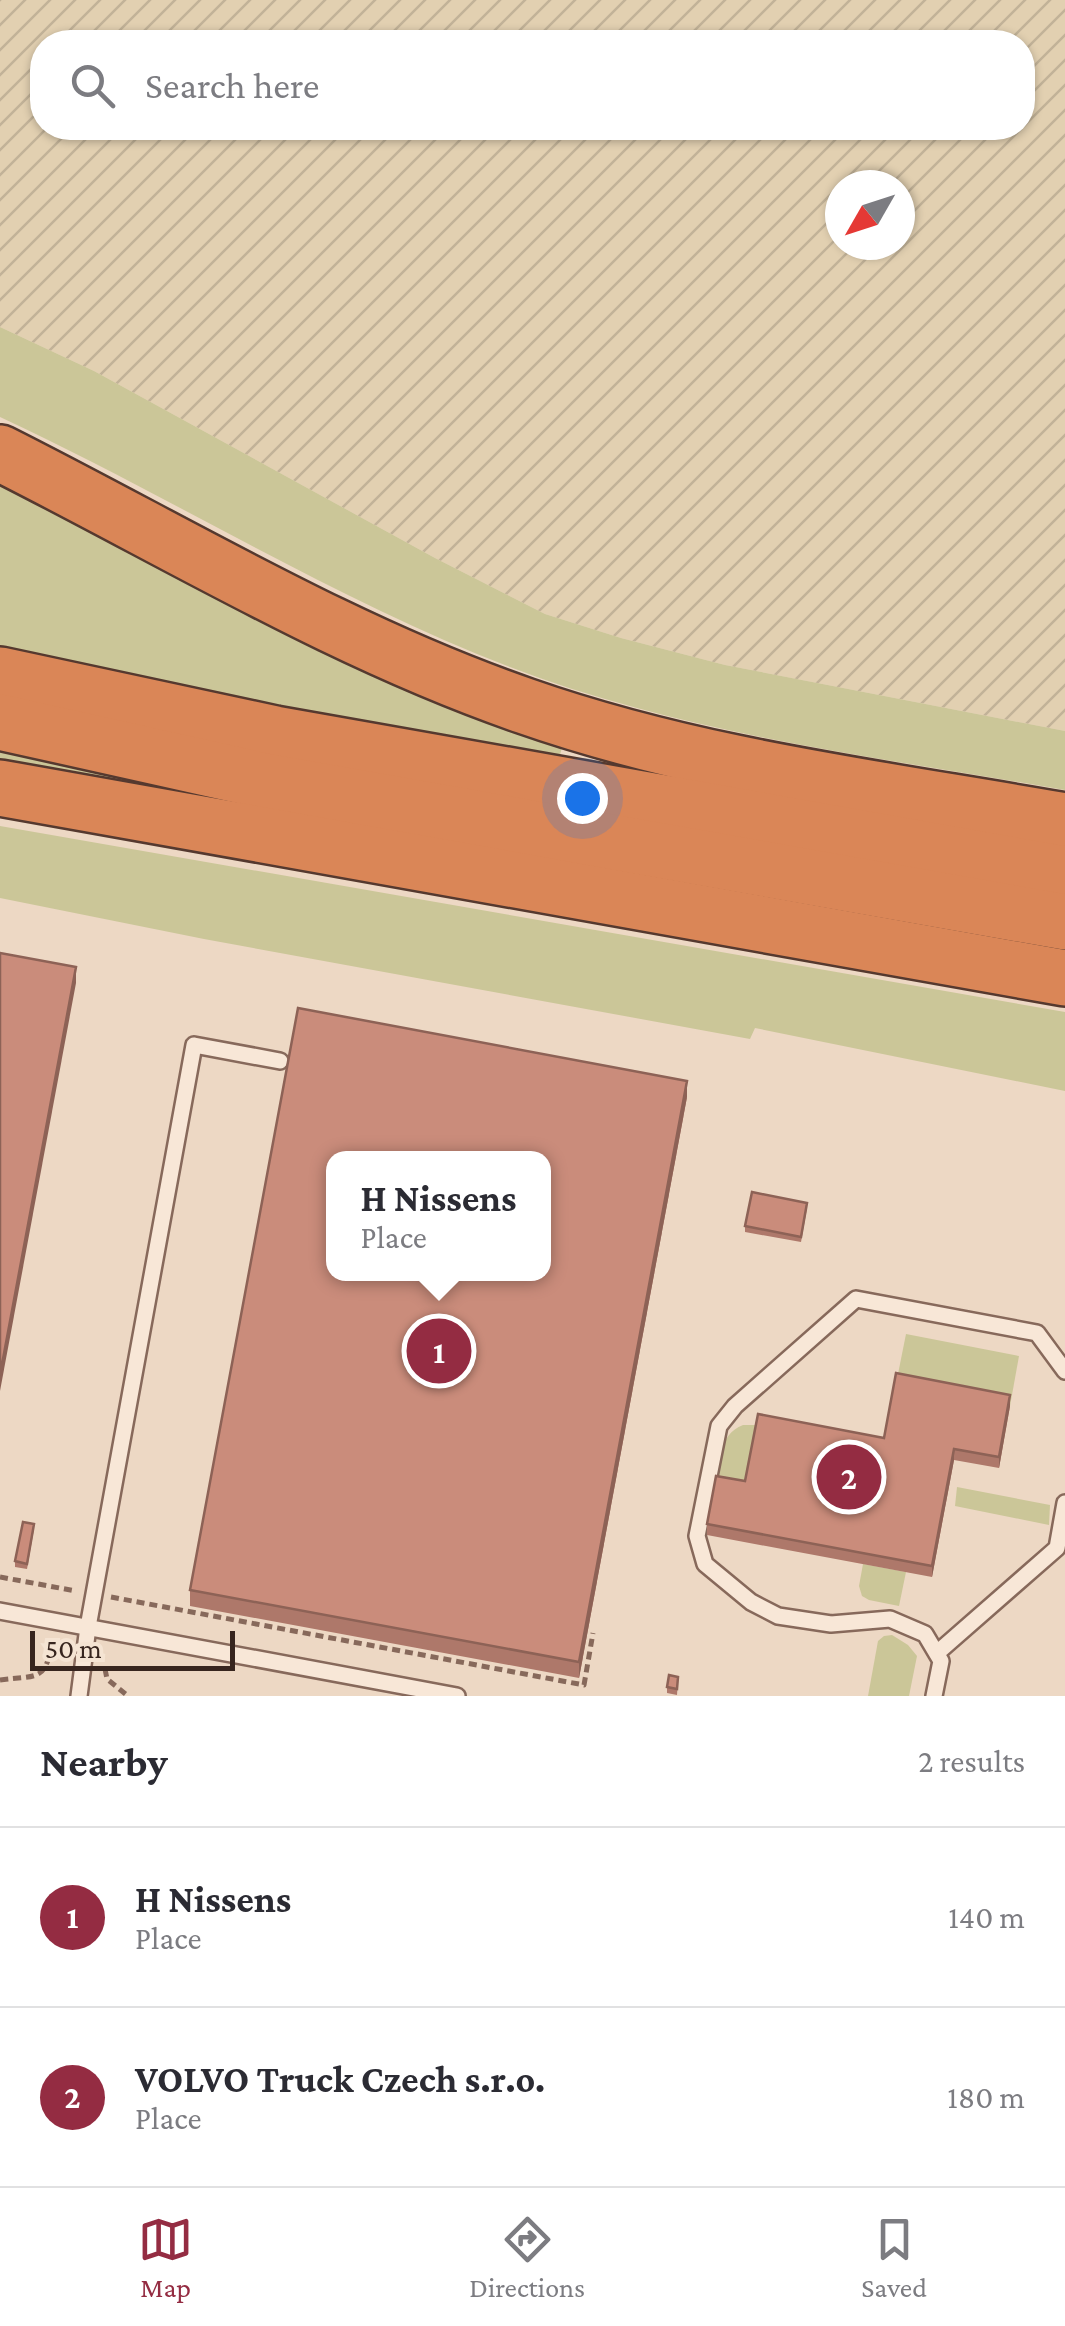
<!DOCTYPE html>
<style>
body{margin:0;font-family:"Crimson Pro",serif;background:#f2f2f3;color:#2b2b33}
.compass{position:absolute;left:825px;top:170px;width:90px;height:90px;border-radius:50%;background:#fff;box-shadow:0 2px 8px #0004;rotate:231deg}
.scale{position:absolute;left:30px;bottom:25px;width:205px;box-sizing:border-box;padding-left:10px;border:5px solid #37251e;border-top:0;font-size:28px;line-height:35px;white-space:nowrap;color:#37251e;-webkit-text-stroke:8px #f5e4d3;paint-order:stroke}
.you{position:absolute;left:582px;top:798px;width:35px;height:35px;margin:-25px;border:8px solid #fff;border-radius:50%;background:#1a73e8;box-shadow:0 0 0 15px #1a73e833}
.badge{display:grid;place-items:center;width:65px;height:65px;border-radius:50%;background:#942c42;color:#fff;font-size:32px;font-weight:700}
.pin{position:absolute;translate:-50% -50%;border:5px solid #fff;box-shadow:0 2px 10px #0006}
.popup{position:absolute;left:326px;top:1151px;width:225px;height:130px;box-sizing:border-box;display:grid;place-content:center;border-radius:20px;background:#fff;filter:drop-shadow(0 2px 8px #0005);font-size:32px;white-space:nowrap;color:#7c7c81}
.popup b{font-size:38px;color:#2b2b33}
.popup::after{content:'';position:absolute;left:50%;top:100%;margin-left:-20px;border:20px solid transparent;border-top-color:#fff}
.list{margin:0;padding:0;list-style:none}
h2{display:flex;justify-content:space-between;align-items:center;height:130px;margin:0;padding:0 40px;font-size:42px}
h2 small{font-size:32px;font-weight:400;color:#7c7c81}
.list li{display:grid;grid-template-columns:65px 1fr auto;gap:30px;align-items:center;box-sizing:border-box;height:180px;padding:0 40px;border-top:2px solid #e1e1e2}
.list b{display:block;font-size:38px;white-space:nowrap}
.list p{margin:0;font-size:32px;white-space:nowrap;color:#7c7c81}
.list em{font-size:32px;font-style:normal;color:#7c7c81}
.icon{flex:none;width:55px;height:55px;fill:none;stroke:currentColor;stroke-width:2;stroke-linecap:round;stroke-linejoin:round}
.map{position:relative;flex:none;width:1065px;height:1696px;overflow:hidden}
.search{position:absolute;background:#fff;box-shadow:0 2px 8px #0004;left:30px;right:30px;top:30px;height:110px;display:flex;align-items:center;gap:25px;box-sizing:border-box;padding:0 35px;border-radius:40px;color:#7c7c81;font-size:38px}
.sheet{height:490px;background:#fff}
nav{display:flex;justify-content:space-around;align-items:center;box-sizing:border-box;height:140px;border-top:2px solid #e1e1e2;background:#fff;font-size:28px;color:#7c7c81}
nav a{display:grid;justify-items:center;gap:5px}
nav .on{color:#942c42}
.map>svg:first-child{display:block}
.farmland{fill:url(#farmland-furrows);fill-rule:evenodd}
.grass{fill:#cbc698}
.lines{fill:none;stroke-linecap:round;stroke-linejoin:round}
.lane-casing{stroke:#87695b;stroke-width:20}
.highway-casing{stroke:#55392f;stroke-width:60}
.path{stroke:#87695b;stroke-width:5;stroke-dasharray:8 5;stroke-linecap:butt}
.lane{stroke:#f8e7d7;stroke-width:15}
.highway{stroke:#da8657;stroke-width:55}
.wall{fill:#ae786a}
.shaded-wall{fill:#8d6256}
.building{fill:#ca8c7b;stroke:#8d6256;stroke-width:2.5;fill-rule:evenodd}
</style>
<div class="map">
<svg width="1065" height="1696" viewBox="0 0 1065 1696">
<defs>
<pattern id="farmland-furrows" width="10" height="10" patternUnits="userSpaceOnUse" patternTransform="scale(2.5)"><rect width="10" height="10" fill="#e2d0b1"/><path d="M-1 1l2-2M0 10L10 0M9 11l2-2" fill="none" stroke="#c2b298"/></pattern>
</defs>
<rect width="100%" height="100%" fill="#edd8c4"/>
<!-- farmland -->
<path class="farmland" d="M0 0H1065V731L725 665 621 638 545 614 435 558 94 371 0 327ZM42 42H1022V128H42ZM840 185H900V245H840Z"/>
<!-- grass -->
<g class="grass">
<path d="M0 327 94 371 435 558 545 614 621 638 725 665 1065 731V790C883 758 683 734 510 667 333 599 172 497 0 417Z"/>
<path d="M0 476 563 743 558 763 0 654Z"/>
<path d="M0 744 256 799 253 817 0 772Z"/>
<path d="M0 826 1065 1012V1091L755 1028 750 1039 204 939 0 898Z"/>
<path d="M906 1334 1019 1356 1010 1406 896 1384Z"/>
<path d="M743 1425H758L745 1492 714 1486C719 1463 718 1435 743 1425Z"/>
<path d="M957 1487 1050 1505 1049 1525 955 1506Z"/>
<path d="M863 1564 906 1572 899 1606 869 1600 862 1596 859 1586Z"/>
<path d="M892 1635 908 1645 917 1656 909 1696H868L878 1641 884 1636Z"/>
</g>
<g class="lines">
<defs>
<g id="lane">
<path d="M0 1611 457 1696"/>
<path d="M937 1653 1057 1548 1065 1503"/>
<path d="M79 1696 88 1627 194 1045 280 1061"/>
<path d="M934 1696 941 1661 925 1634 890 1619 831 1624 778 1616 751 1602 705 1564 697 1536 719 1426 735 1406 856 1299 1037 1333 1065 1371"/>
</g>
<g id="highway">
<path d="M0 453C173 540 342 643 525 706 699 767 884 789 1065 821"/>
<path d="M0 675 275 734 1065 874"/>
<path d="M0 722 265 781 1065 922"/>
<path d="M0 788 1065 978"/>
</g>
</defs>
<!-- lane casing -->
<use href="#lane" class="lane-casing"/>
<!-- highway casing -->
<use href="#highway" class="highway-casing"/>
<!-- path -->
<g class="path">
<path d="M0 1577 76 1591"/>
<path d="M111 1597 584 1685 593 1633"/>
<path d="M105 1669 107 1679 128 1696"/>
<path d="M0 1680C39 1675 46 1682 52 1640"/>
</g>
<!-- lane -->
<use href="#lane" class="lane"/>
<!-- highway -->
<use href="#highway" class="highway"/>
</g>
<!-- wall -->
<g class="wall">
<path d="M687 1097 579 1678 190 1606V1590Z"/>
<path d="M807 1208 801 1242 745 1232V1226Z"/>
<path d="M1010 1406 999 1468 954 1460 932 1577 707 1535V1524L745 1481 884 1438Z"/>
<path d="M34 1529 27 1569 15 1567V1561Z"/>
<path d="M678 1677 677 1695 667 1693V1687Z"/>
</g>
<!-- shaded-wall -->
<g class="shaded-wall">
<path d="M76 967V983L0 1391V1375Z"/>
<path d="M687 1081V1097L579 1678V1662Z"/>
<path d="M1010 1395V1406L999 1468V1457Z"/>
<path d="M954 1449V1460L932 1577V1566Z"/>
</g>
<!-- building -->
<g class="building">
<path d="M0 953 76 967 0 1375Z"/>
<path d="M298 1008 687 1081 579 1662 190 1590ZM334 1158H544V1274H334Z"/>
<path d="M752 1192 807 1203 801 1237 745 1226Z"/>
<path d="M896 1373 1010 1395 999 1457 954 1449 932 1566 707 1524 716 1476 745 1481 758 1414 884 1438Z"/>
<path d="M23 1522 34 1524 27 1564 15 1561Z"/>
<path d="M669 1675 678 1677 677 1689 667 1687Z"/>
</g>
</svg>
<svg class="compass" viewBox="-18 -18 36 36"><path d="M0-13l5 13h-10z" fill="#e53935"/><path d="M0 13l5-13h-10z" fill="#7c7c81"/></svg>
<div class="scale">50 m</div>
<div class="you"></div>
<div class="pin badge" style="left:439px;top:1351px">1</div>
<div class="popup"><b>H Nissens</b>Place</div>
<div class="pin badge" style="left:849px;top:1477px">2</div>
<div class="search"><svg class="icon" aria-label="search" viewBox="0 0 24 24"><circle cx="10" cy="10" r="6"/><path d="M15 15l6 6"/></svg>Search here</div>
</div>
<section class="sheet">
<h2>Nearby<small>2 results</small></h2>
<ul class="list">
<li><span class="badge">1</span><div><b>H Nissens</b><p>Place</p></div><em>140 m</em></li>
<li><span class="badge">2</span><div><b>VOLVO Truck Czech s.r.o.</b><p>Place</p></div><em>180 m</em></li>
</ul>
</section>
<nav>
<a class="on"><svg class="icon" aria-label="map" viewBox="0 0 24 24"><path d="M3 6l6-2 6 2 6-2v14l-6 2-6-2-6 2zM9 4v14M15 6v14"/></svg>Map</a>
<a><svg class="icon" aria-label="directions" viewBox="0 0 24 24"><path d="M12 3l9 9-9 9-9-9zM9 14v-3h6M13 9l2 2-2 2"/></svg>Directions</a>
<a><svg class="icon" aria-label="saved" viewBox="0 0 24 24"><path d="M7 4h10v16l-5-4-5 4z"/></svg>Saved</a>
</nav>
